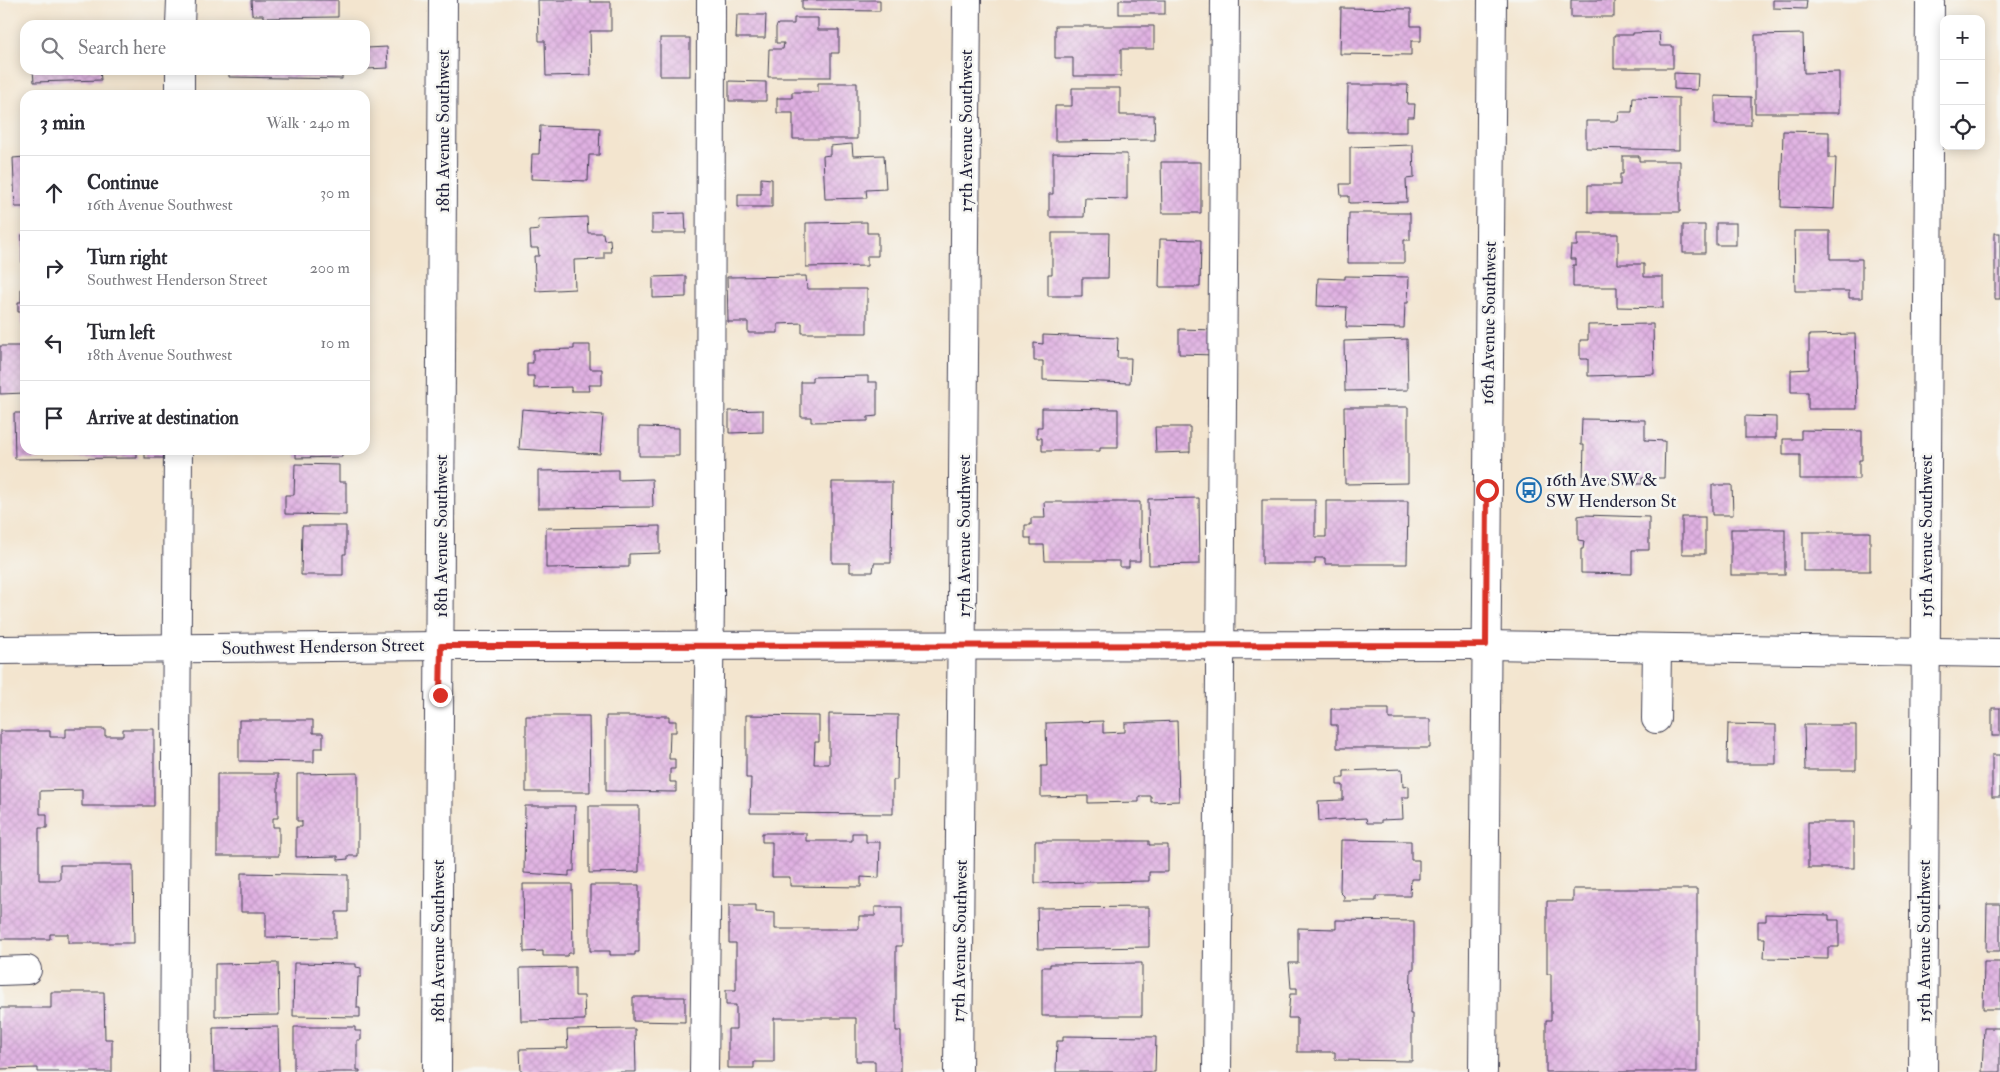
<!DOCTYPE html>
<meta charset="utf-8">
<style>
body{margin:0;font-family:"IM FELL Double Pica",serif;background:#f7f7f7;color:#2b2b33}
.controls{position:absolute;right:15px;top:15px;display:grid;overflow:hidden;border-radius:10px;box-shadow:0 2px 12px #0003}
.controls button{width:45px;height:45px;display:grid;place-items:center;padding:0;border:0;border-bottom:1px solid #e1e1e2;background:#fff;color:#2b2b33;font:25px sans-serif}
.stop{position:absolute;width:15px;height:15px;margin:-11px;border:4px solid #d93025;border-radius:50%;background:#fff}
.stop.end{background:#d93025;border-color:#fff;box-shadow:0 1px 5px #0008}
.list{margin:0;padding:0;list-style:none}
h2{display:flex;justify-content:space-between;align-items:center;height:65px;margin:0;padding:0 20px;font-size:21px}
h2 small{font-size:16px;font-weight:400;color:#7c7c81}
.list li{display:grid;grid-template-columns:32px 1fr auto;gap:15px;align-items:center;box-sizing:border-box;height:75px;padding:0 20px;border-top:1px solid #e1e1e2}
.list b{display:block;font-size:19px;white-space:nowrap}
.list p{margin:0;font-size:16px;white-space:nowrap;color:#7c7c81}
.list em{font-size:16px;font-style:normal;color:#7c7c81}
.icon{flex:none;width:28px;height:28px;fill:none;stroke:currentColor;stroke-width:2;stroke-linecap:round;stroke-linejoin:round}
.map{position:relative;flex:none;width:2000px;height:1072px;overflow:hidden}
.search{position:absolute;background:#fff;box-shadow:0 2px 12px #0003;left:20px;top:20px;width:350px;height:55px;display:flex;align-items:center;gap:12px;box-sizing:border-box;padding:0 18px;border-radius:15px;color:#7c7c81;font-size:19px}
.panel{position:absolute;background:#fff;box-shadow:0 2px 12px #0003;left:20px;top:90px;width:350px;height:365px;border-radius:15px}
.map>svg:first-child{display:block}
.building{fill:url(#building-cross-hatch)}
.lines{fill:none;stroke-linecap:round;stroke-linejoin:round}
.minor-casing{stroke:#413f51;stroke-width:30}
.minor{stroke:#fff;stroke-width:28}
.route{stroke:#d93025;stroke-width:6}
.labels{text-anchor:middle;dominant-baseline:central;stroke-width:5;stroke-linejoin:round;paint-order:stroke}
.street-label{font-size:18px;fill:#22223b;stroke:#f6f6f2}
.poi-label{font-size:18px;fill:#22223b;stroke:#f6f6f2;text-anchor:start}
</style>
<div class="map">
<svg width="2000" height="1072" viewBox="0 0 2000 1072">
<defs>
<pattern id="building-cross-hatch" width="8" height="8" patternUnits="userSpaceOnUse" patternTransform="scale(1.25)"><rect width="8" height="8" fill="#e0b1e2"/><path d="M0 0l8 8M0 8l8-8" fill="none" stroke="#c098c3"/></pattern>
</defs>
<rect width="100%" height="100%" fill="#f6f6f2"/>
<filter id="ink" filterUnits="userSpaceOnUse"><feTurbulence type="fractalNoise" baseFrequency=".02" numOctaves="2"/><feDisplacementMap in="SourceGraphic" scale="10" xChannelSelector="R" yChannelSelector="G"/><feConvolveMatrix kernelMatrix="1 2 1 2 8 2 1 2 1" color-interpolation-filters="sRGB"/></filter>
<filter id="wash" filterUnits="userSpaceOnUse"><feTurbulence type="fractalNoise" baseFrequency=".0096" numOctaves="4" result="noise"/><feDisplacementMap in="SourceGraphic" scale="20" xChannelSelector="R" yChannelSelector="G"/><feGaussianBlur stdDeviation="1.12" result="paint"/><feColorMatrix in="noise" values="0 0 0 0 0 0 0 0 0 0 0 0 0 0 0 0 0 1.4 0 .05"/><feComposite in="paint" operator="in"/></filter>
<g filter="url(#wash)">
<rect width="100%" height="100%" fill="#f3e5cf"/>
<g id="blocks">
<!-- building -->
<g class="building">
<path d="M251 0H338V17L263 18V15H252Z"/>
<path d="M538 0H590V2H611V31H590L591 75 546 76 545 41H539Z"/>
<path d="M802 0H880V11L802 10Z"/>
<rect x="1119" y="0" width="46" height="14"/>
<rect x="1571" y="0" width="43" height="17"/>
<path d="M1773 0H1807L1806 9 1773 8Z"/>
<path d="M1341 8 1411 9V26H1421V41H1411V55L1340 54Z"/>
<path d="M737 15H766L765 38H736Z"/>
<path d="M794 18H818V30H839V53H831V77H768L769 49H783L784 43H776V27L778 24H794Z"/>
<path d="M1055 26H1154V49H1121V76H1073V58H1055Z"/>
<path d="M1659 32 1660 46H1673V68H1614V35H1633V33Z"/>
<path d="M1803 34 1804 73 1839 72V113H1755V35Z"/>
<rect x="660" y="38" width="30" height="38"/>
<path d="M387 47 388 68 367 69V48Z"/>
<path d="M33 70H100L101 80 34 82Z"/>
<path d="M229 70H342V79L229 77Z"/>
<path d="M1674 73 1698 74 1697 90 1674 89Z"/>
<path d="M729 81 766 82V101H729Z"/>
<path d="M818 83H857V139H793V113H777V98H792V92H818Z"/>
<path d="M1348 85H1408L1407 104H1415L1414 117H1407V132H1347Z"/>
<path d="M1072 88H1120V115H1154L1155 140 1055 141V106H1072Z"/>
<rect x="269" y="93" width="62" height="2"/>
<path d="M1715 96 1751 97V125H1715Z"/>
<path d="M1633 97 1679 98V150L1586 148V121H1618L1619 112H1632Z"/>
<path d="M540 126 600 128 599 155H589L588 181 531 179 532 154H539Z"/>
<path d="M1783 131 1829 132V158H1836L1834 209 1781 207Z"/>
<path d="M852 144 853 156 884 155 886 189 866 190 867 198 825 199 823 156 830 155V146Z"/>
<path d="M1413 145 1414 178 1406 179 1407 202 1349 203V196H1341L1340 184H1350V147Z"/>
<path d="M1053 153 1127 154V199L1085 198 1084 217H1049V194H1053Z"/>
<path d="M1623 156H1639V161H1680V212H1588V185H1620V174H1623Z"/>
<path d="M25 157V207H15L13 158Z"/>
<path d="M1161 162H1201V213H1162Z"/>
<path d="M761 178 772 179V207H738V194H761Z"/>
<path d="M685 213 686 233H652V214Z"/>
<path d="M1349 213H1410V240H1404V263H1348Z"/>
<path d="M587 217 588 233H603L604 240 610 239 611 252H604V259L574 260 575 289 536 291 534 256H539L538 248H531L530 231 539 230 538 219Z"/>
<path d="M867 222V233H878V256H867V266L806 267V223Z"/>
<rect x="1716" y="223" width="20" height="22"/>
<rect x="1683" y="225" width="22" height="28"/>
<path d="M1794 231H1830V259H1862V298H1849V291H1795Z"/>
<path d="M1052 233H1109L1108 278H1082V296H1048V274H1052Z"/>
<rect x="1995" y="233" width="5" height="66"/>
<path d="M1577 234H1618V264H1644V277H1663V308L1617 307V287H1573V265H1576V259H1570L1571 246H1577Z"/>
<rect x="22" y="235" width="3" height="28"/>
<path d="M1160 239 1201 240 1200 287H1159Z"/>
<path d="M686 276V297L653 298V277Z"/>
<path d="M806 276 807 289H867V333H802V323L778 324V333H748V322H728L727 277Z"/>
<path d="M1345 276 1409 277 1408 303H1405L1404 328 1346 327 1347 307 1317 306 1318 278 1345 279Z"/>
<path d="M21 288H25V328H22V312H18V302H21Z"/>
<path d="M1653 324 1654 374 1588 376V359H1580V340H1588V325Z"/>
<path d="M1179 329 1216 330 1215 355 1179 354Z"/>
<path d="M1855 334 1857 409H1808V392H1791V370L1809 369V335Z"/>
<path d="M1043 335 1118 338 1117 358H1131L1130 383 1043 380V361H1034V343L1043 344Z"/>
<path d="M1407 339 1408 390 1345 391 1344 341Z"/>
<path d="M574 345H590V369H602V385H588L589 391H571V387L534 388V376H527V363H533V350L574 349Z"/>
<path d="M0 346H25V393L0 394Z"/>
<path d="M868 376V382H877V416L868 417V421L811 422V417H801V382H812V377Z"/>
<path d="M1344 407H1408V483L1345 484Z"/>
<path d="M1042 408 1118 409V448H1100V451H1042V438H1037V427H1042Z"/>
<path d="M522 409 603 415 600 454 519 449Z"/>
<path d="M763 410V432L729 433V411Z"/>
<path d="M14 413H25V450H137V458L15 459Z"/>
<path d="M1745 416 1776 417V438H1745Z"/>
<path d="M1582 419 1645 420V440L1665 441 1664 478H1642V484L1589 483 1590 479H1583L1584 445H1581Z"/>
<path d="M639 427 679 428V456H639Z"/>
<path d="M1155 427H1190V452L1156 453Z"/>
<path d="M1801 430 1862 431V460H1859V479H1800V455H1783V439H1801Z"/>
<rect x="145" y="450" width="22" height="8"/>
<path d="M296 450H342V457L296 458Z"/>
<path d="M295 464 339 465V482H346V515L285 514V495H294Z"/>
<path d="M618 470V480L652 479 653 507 538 508V471Z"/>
<path d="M832 482H892L891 563H874L873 572H850V563H832Z"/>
<path d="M1712 485H1732L1733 515H1712Z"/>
<path d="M1199 498 1200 564 1149 565 1148 499Z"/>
<path d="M1262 500H1315V537H1326V501H1408L1407 564H1325V558H1315V564H1262Z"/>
<path d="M1044 502H1140V561H1129V567H1120V561H1045L1044 545H1031V538H1025V525H1031V518H1045Z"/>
<path d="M1584 515 1649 517V550H1632V574L1581 573V549H1583L1584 541 1578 540V516Z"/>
<rect x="1682" y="517" width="23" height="37"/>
<path d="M302 526H346V554H343V575H301Z"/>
<path d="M660 526V553L629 554V567L546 568V528Z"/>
<rect x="1731" y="529" width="54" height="46"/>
<rect x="1803" y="532" width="67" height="39"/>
<rect x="1992" y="708" width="8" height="28"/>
<path d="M1331 709H1389V719H1430V748H1337V725H1331Z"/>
<path d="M829 714 898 715 897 780H893V814L750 813 751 778H746V715L819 716V742H815L814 764H829Z"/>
<path d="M526 716H589L590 792H526Z"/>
<path d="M606 716H669V721H676V732H670L669 759H675V769H670V782H676V792L606 791Z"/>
<path d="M239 720H313V733H323V748H314V762L239 761Z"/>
<path d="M1103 721V733L1125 732V723L1177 721 1179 801 1151 802V796H1139V802L1088 803V796L1041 797V766H1047L1046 723Z"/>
<path d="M1728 724 1776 725V764H1727Z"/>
<path d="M1804 725H1856V770H1805Z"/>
<path d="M66 729H105V736H123V729H154V806H82V790L40 791V814H47V828H39V880H60V865H133L134 943H68V934H50V939H0V731H50V737H66Z"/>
<rect x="1992" y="755" width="8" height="42"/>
<path d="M1402 769 1403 787 1409 786V797H1402L1403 819 1381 820V823H1367L1366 818 1319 821 1318 801 1343 800V785H1337V778H1344V771Z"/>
<path d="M358 773V856H348V859L338 860V856L296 857V827H302V821H297V774Z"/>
<path d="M217 774H278V818H273V827H279V856H217Z"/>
<path d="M525 806H575L574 871H569V876L524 873Z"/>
<path d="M589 806H639V872L589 873Z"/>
<rect x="1808" y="822" width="46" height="46"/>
<path d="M762 833H806V841H852V833H866V842H880L879 878 861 877V887L790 886V877H772V842H762Z"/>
<path d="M1341 840 1411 841V860H1419V879H1411L1410 896H1376V901H1344V896L1340 892Z"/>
<path d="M1035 841H1149V845H1168V872H1149V881L1035 883Z"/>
<path d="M241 873 348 875V912H336V938L266 937V912H241Z"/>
<path d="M523 884H572L573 953H569L567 956H543V951L524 952Z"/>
<path d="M590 885H639V952H635V955H610V951H590Z"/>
<path d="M1573 889H1697V1072H1546V1020H1551V974H1547V901H1573Z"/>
<path d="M1987 904H2000V951H1986Z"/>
<path d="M729 905H756V912L775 913V929H859V916H875V907H902V946H896V1031H901V1072H875V1061H856V1018H774V1062H754V1068H728V1029H736V1005H726V990H736V943H729Z"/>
<path d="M1149 907V947L1038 949 1037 908Z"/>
<path d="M1766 914 1829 915V920H1839V947H1828V959L1764 958 1765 938H1758V921H1766Z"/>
<path d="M1336 920 1414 921V969H1411L1410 1014H1412V1061L1335 1060V1052H1297V1018H1288L1290 994H1297V988H1291L1289 963H1298V928L1336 929Z"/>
<path d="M1984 962H2000V1009H1983Z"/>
<path d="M278 963 279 1015 215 1016V964Z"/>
<path d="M294 963 356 964V967L361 968V977H358L357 1008H360V1017L293 1016Z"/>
<path d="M1142 963V1016H1042V967H1050V964Z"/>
<path d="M575 967V996H584L585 1020 521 1021 520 968Z"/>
<path d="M51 992H104L105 1039H112V1072H38V1068L0 1069V1008H51Z"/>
<path d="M633 997H685V1022L633 1021Z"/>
<path d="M278 1027 279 1072H214L213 1028Z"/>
<path d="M294 1027H355V1031H361V1040H357V1070H360V1072H294Z"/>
<path d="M1984 1028H2000V1072H1982Z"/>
<path d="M635 1029 636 1072H521L520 1049 568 1048 567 1030Z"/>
<path d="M1063 1036 1156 1037 1155 1072H1056L1057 1041H1063Z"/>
</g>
</g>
</g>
<g filter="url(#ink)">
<use href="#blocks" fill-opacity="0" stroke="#413f51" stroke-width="1"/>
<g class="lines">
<defs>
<g id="minor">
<path d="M180 25 181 0"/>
<path d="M180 95V70"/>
<path d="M0 650 441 646 1486 645 2000 653"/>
<path d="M1656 719 1657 648"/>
<path d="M0 971 27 970"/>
<path d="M174 1072 178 450"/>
<path d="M437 1072 443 0"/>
<path d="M704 1072 710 599 711 0"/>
<path d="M958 1072 967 0"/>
<path d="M1217 1072 1225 0"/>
<path d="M1483 1072 1492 0"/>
<path d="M1923 1072 1930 0"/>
</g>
</defs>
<!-- minor casing -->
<use href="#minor" class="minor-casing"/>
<!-- minor -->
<use href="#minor" class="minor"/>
</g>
</g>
<g class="lines" filter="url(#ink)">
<!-- route -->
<path class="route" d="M440 695 441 646 1486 645 1487 490"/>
</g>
<!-- icons -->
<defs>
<symbol id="bus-ring" viewBox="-11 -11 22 22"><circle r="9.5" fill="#f6f6f2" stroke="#1f6fb2" stroke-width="1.5"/><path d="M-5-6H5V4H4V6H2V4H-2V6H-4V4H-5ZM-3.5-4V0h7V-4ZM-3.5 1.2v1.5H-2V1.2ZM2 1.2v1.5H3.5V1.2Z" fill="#1f6fb2"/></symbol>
</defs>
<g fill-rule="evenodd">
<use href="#bus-ring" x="1515" y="476" width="28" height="28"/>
</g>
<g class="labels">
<!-- street labels -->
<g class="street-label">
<text transform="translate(443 131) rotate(-90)">18th Avenue Southwest</text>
<text transform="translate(966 131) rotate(-90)">17th Avenue Southwest</text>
<text transform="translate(1489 323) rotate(-89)">16th Avenue Southwest</text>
<text transform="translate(441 536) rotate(-90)">18th Avenue Southwest</text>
<text transform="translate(964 536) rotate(-90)">17th Avenue Southwest</text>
<text transform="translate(1926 536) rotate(-90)">15th Avenue Southwest</text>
<text transform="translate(323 647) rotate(-1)">Southwest Henderson Street</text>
<text transform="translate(438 941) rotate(-90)">18th Avenue Southwest</text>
<text transform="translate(960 941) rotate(-89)">17th Avenue Southwest</text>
<text transform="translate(1924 941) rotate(-90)">15th Avenue Southwest</text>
</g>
<!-- poi labels -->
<g class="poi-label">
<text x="1546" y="480">16th Ave SW &amp;<tspan x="1546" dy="21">SW Henderson St</tspan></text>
</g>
</g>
</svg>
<div class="controls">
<button>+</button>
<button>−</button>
<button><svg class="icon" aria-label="locate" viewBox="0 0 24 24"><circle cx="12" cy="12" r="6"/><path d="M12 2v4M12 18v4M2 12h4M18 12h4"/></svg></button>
</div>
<div class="stop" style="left:1487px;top:490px"></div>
<div class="stop end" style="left:440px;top:695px"></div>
<div class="search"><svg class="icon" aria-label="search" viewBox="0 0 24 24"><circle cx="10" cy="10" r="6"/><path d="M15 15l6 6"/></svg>Search here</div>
<section class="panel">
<h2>3 min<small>Walk · 240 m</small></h2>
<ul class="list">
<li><svg class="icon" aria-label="ahead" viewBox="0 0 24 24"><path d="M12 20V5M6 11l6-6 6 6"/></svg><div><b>Continue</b><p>16th Avenue Southwest</p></div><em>30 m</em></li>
<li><svg class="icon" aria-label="right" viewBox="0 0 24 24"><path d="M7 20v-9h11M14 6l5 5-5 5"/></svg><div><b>Turn right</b><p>Southwest Henderson Street</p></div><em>200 m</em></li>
<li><svg class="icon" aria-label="left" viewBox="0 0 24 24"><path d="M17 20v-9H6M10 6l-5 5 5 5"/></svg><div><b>Turn left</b><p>18th Avenue Southwest</p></div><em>10 m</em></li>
<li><svg class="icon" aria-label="arrive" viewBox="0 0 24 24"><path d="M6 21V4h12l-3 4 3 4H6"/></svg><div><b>Arrive at destination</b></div></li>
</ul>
</section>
</div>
